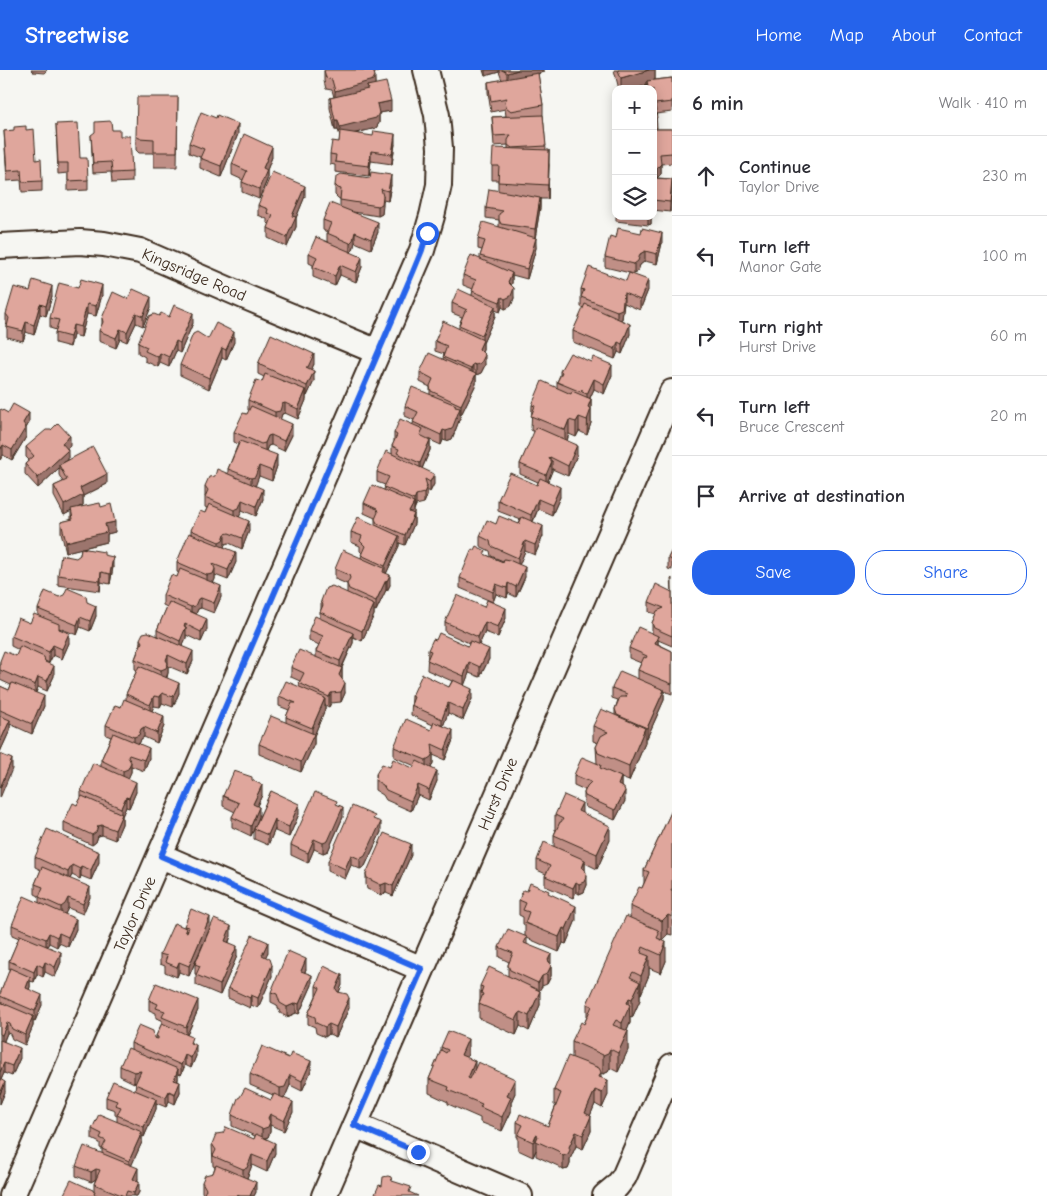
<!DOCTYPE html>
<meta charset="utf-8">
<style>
body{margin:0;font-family:"Comic Neue",sans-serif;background:#f7f7f7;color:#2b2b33}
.controls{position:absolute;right:15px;top:15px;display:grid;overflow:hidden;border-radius:10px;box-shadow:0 2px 12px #0003}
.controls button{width:45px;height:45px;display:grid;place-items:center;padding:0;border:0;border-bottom:1px solid #e1e1e2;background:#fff;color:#2b2b33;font:25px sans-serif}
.stop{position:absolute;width:15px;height:15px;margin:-11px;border:4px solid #2563eb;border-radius:50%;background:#fff}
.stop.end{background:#2563eb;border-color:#fff;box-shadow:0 1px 5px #0008}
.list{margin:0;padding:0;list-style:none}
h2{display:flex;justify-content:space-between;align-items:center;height:65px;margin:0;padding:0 20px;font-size:21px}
h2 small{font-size:16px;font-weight:400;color:#7c7c81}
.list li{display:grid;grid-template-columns:32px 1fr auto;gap:15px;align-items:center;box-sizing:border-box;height:80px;padding:0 20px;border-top:1px solid #e1e1e2}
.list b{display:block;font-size:19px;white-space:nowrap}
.list p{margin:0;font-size:16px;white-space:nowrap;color:#7c7c81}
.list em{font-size:16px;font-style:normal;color:#7c7c81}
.actions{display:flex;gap:10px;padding:15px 20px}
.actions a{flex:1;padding:11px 0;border:1px solid #2563eb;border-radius:20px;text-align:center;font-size:18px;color:#2563eb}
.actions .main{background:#2563eb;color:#fff}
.icon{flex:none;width:28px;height:28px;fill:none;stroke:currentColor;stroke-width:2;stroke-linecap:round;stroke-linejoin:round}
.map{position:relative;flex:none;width:672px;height:1126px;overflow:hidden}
header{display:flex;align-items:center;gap:30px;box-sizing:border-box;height:70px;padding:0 25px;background:#2563eb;color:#fff}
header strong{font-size:24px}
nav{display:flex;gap:28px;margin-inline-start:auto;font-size:18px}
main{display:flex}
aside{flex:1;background:#fff}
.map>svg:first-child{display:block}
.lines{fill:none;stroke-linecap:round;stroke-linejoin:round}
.minor-casing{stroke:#3b2a1e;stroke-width:28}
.minor{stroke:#f6f6f2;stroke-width:24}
.wall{fill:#c08f86;stroke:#3b2a1e;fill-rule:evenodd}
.shaded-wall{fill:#9c746d;stroke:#3b2a1e}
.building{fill:#dfa69c;stroke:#3b2a1e}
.route{stroke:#2563eb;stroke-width:6}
.labels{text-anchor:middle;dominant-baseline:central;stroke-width:4;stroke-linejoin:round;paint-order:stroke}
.street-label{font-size:16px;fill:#3b2a1e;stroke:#f6f6f2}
</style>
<header>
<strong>Streetwise</strong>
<nav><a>Home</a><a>Map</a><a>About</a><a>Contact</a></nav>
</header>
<main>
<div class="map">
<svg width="672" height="1126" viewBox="0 0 672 1126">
<rect width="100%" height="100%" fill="#f6f6f2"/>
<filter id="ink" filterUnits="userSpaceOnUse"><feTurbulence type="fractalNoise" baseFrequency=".02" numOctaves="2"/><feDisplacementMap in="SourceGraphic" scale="10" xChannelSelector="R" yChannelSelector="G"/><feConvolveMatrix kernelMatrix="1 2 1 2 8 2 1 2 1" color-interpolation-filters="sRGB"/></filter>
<g filter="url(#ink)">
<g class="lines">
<defs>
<g id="minor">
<path d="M0 176 80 172 104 174 140 181 248 228 378 282"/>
<path d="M161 786 422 899"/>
<path d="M355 1055 520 1126"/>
<path d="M12 1126 422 180 432 146 439 115 440 78 437 45 426 0"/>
<path d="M324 1126 672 322"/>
<path d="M605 1126 617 1116 624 1107 672 996"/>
</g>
</defs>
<!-- minor casing -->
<use href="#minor" class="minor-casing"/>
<!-- minor -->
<use href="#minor" class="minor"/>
</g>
<!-- wall -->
<g class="wall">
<path d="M31 0H47L44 3 33 2Z"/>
<path d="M378 0V2L374 3 375 14 391 41 379 43V53L376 58 356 63 395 74 392 94 371 91 369 106 335 102V95L330 94V84L339 72 340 66 338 60H335L330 38V28L334 27 332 20 326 19 324 11V1Z"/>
<path d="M483 0H543V2L538 4 543 35V45L546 80 549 95 548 129H540V138L535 168 536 178 527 209 512 205V213L511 215 514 228 511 236 505 239 502 237 500 242 495 240V246L483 273V280L482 282 485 295 481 303 476 305V314L461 345 460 344V348L452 369 446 371 443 370 441 375 430 370V380L422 399 434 414 430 422 427 420V426L424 433 416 435 414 440V454L405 475 399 473V476L386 504 390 515 387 521 386 520 376 541 374 540V545L362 571 353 567V573L342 598V609L345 623 341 632 331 633 329 637 325 635V639L314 666V674L301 702 259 684V674L286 652V647L289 640 279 636V626L299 617 300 611 291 607V597L316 587V581L319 575 309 570V560L320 548V542L321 539V531L347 523V514L335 509V499L361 488 362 483 360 481V476L351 472V462L375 455V448L364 443V433L384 420 385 415 377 412V402L392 384V376L394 372V363L413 354 414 350 405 346V336L430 324V317L420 312V302L443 289 444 284 435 281V271L459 258V255L462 247 452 243V233L472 225 473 219 463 215V205L480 189V186L482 180 478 179V169L499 157V150L486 148V138L498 121V110H492V96L508 78V75L494 76 492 47 506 46 505 39 491 42 488 22V12L502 10 499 2 485 6Z"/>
<path d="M614 0H655V10L672 8V42L656 44 657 58 653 59V19H619ZM647 15V17L636 18Z"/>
<path d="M178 27 177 97H154V83H139L136 80V66Z"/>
<path d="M56 54 80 88 88 110V120L68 121V103L58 104Z"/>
<path d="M653 59H672V93L661 94V104L657 108 672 109V120L670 142 653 140Z"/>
<path d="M26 60 42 111V121L22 122 21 110 7 111 4 61Z"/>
<path d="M112 60 120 66 132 102V112L112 113 111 102 93 103 91 65Z"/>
<path d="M238 64 221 107 200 98V87L189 83V73Z"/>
<path d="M272 87 267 100V110L259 129 242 122V112L243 110 232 105V94Z"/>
<path d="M335 115H391L388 131 383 130 382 144 378 146 353 142 378 162 371 179 355 172 353 180 351 182 362 197 356 212 340 205 335 216 313 207V195L309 193V183L327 172V162L323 160V150L340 137V129L338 128 335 125Z"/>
<path d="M305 126 296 148V157L287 177 268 168V158L270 154 267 153V149L258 145V135Z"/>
<path d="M616 146H651V154L648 155 616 151Z"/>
<path d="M616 168 662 173 657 194 645 191 640 195 638 201 634 204 605 197V187Z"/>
<path d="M581 219 648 220 640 240 624 233 622 249H620L630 264 622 284 618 282 615 289 573 272V261L584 238 581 237Z"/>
<path d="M30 221 52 226 46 246 40 244 34 265 26 262 23 271 7 267V255L6 254V244Z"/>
<path d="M102 225 96 246 87 244 81 267 73 265 70 277 55 273V263L56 260 50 258V248Z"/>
<path d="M128 229 151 237 143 256 136 253 127 272 120 269 116 278 99 271V261L102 255V248Z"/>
<path d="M159 246 169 247 193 253 180 283 176 281 169 297 160 293 158 297 145 291V287L138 283V273Z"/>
<path d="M208 269 234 272 226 290 222 288 209 319 180 305V295Z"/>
<path d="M258 294H314L311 300 314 311 307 326H306V330L298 349 285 343 282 344 280 349 292 365 284 381 271 375 268 376 266 381 277 396 272 411 259 406 255 415 263 429 256 446 242 440 239 447 249 461 242 479 229 473 225 474 224 477 236 492 228 510 215 505V509L213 513 221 527 214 543 201 538 198 539 196 544 207 559 201 572 186 565V568L182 576 193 591 187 604 168 596V603L167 608 179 623 173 637 162 633 160 637 154 636 152 641 164 656 157 673 144 667 141 669 139 674 149 688 144 701 131 696V702L128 708 136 722 129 738 126 737 122 746V754L115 770 102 765 98 766 96 772 92 775 64 762V752L77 735 81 728V721L101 696V690L111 667 106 665V655L126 630V624L137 600 135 599V589L140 575V569L157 566V560L167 537 163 535V525L177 507 179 503 177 502V492L191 464V460L205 443 207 438 205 437V416L228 404V399L238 374 234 372V362L247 344 249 341 248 340V330L262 312 264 307 258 304Z"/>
<path d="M560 301 612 305 604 324 594 319 590 328 591 329V353L587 365 579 361 576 367 569 364 567 371 577 385 568 406 552 399V401L548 411 560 427 552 445 538 439 533 452 543 466 535 485 525 481 519 495 525 507 516 527 508 523 507 528 496 524 493 532 460 518V508L486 485 503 492V491L491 486 490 481 480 476V466L496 454H519L521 450 498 441V430L537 415 538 412 520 404V394L535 362 531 360 532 335 557 318V312L560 305Z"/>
<path d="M0 340 8 343 29 353 26 358V367L12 390 3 385 0 390Z"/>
<path d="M70 376 67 378 68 390 107 414 83 426V435L77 438 101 437 115 462 107 464V472L83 478 104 485 113 497 110 514 101 512 100 521 58 515V505L80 485 81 478 66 482 61 462V452L71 450V441L64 445 54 426V416L63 412 59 405V398L38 418 25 404V394L29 390 26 387V377Z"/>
<path d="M672 480V500L668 499V488Z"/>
<path d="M672 508V576L658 570V574L672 581V624L664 621V630L647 668 645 667V673L629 711 621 708V717L625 731 615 750 585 737 584 733V723L585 720 574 715V705L597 693 596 677 598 673 593 671V656L615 645V639L618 630 612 628V618L638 609V600L641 593 629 588V578L652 564V553L656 544 649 542V532L672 521 671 509Z"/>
<path d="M59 527 87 532 96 546 90 561 80 557 77 565 59 558 69 573 62 589 53 585 49 593 45 591 54 606 47 621 38 617 36 623 44 636 32 664 10 654V660L0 682V616L9 620 11 615 0 610V591L16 586 19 580 11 576V566L30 553 38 545V539Z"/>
<path d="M506 548 498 567 485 562 479 575 489 589 480 607 469 603 464 615 472 629 463 650 448 643 443 656 453 670 445 690 433 685V693L431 698 437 711 429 730 418 725 411 741 386 730 383 725 375 720V710L376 708V704L390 697 413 698 415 696 394 687V677L431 660 433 655 411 645 412 626 449 617 452 611 427 600 428 580 436 570 468 576 469 573 445 562V552Z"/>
<path d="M252 710 262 725 257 736 259 747 251 766 232 757V747L235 742 223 736V726Z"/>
<path d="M271 721 299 744 289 767 275 761V759L268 775 254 769V759Z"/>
<path d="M337 734 343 747 328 781 323 783 314 779 308 793 291 785V775Z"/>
<path d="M672 740V865L668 864 662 870 659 869 666 891 661 903 649 898V905L641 924H640V930L632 948 630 947V953L627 961 628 980 618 1002 610 998 608 1002 603 1004 601 1003V1007L608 1025 602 1038 595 1034 590 1046 591 1061 583 1079 576 1076 570 1089V1094L568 1099 563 1100 558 1096 536 1086V1080L533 1087 518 1080V1067H517V1052L548 1056 556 1035H554V1020L572 987V971L584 954 587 947V934L630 848V836L642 818 644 813V800Z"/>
<path d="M582 743 610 770 597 799 585 793V800L587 815 584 822 579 824 576 822 573 828 545 816V806L546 804 537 800V790L554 776V765L556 760H555V745Z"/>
<path d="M375 750 381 762 365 796 360 799 351 795 345 809 328 801V791Z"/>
<path d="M411 785 393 826 386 823 381 825 367 819 366 814V804Z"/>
<path d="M35 787 99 792 91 810 81 806 80 809 72 805 70 809 90 827 83 844 68 838 65 844 76 859 68 877 59 873 57 877 49 873 47 876 61 892 55 907 45 902 43 907 37 904 34 912 30 911V917L29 920 42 935 35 951 33 950V956L25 975 12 969 10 964 7 963 4 971 20 988 12 1006 4 1003 1 1010 5 1022 0 1034V924L9 902V891L19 868 12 865V855L39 833V826L35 824V814L41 800 35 797Z"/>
<path d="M527 821 549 824 576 850 566 874 563 873 559 882 527 868V874L551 895V906L547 914 542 916 539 920 540 935 529 961 520 956 516 965 479 948V934L480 930V916L508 906V895L509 892 499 887V877L525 866V855L523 854V847L519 845V830Z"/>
<path d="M184 856 210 858 189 906 179 902 177 907 165 902V896L160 894V884L184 857Z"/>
<path d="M231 866 229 872 237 886 220 925 196 915V904H195V894Z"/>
<path d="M268 882 265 887 272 906 258 938 251 935 250 938 228 928V918Z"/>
<path d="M306 899 305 902 312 915 299 944 296 943 287 947 280 943 277 935 271 932V922Z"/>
<path d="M342 915 339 922 349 938 336 967 329 964 325 967 316 963 315 957 308 954V944L316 926V916Z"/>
<path d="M149 930 198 940 187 965 192 974 196 986 191 998 185 995 181 1005 178 1004V1011L180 1022 175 1034 169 1031 166 1037 156 1033V1039L144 1067 142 1066V1072L131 1096 138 1109 137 1111 139 1122 137 1126H63L94 1120V1114L96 1109 91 1112 76 1106V1096L102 1084V1079L100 1078V1073L92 1069V1059L117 1052V1046L115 1045V1040L106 1037V1027L135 1020 136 1012 134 1013 120 1006V996L131 979V973L154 968H156V966L162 953V950L156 948V943L149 940Z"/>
<path d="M441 977 468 984 466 987 475 998 515 1023 511 1032V1042L502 1061 480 1052V1048L448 1034V1032L429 1023V1009L441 981Z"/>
<path d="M311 1001 302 1021 290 1015 285 1027 282 1028 293 1042 284 1061 270 1055V1062L268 1067 265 1068 275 1083 267 1102 252 1095 247 1108 256 1122 254 1126H204L202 1122V1112L213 1103 215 1097 213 1096 212 1074 254 1069 255 1066 232 1056V1045L271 1030 273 1025 250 1015V1004Z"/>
</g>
<!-- shaded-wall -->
<g class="shaded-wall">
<path d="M369 0H378V2L369 5Z"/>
<path d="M485 0H499V2L485 6Z"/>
<path d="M518 0H543V2L507 13V3Z"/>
<path d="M649 0H655V9L653 14 647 11V15L635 19H621V8Z"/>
<path d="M375 6V16H367V22L335 31V21Z"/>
<path d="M391 31V41L379 43V53L376 58 340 67V57L377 34Z"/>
<rect x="335" y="50" width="3" height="10"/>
<path d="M238 54V64L221 107V96Z"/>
<path d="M395 64V74L392 94V84Z"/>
<path d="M272 77V87L267 100V110L259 129V119L263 98Z"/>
<path d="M549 80V95L548 129V115Z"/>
<path d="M371 81V91L369 106V96Z"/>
<path d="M661 94V104L657 108V98Z"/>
<path d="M391 105V115L388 131V121Z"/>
<path d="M672 110V120L670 142V132Z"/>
<path d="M305 116V126L296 148V157L287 177V167L292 146Z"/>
<path d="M383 126V136L382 144 378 146V136Z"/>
<path d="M540 128V138L535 169V159Z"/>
<path d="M648 146H651V154L648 155Z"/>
<path d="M378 152V162L371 179V169Z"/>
<path d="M355 162V172L353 180 350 183V173Z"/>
<path d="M662 163V173L657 194V184Z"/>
<path d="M536 168V178L527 209V199Z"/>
<path d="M645 181V191L640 195 638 201 634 204V194L640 184Z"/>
<path d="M362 187V197L356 212V202Z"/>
<path d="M340 195V205L335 216V206Z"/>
<path d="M512 203V213L508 222V212Z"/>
<path d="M648 210V220L640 240V230Z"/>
<path d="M102 215V225L96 246V236Z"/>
<path d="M52 216V226L46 246V236Z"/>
<path d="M514 218V228L511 236 505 239V229Z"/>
<path d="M624 223V233L622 249 617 251V241Z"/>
<path d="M151 227V237L143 256V246Z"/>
<path d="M502 227V237L500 242V232Z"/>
<path d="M40 234V244L34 265V255Z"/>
<path d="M87 234V244L81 267V257Z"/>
<path d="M495 236V246L483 273V280L479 289V279L482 272V265Z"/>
<path d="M136 243V253L127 272V262Z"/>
<path d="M193 243V253L180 283V273Z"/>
<path d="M26 252V262L23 271V261Z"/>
<path d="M630 254V264L622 284V274Z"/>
<path d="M73 255V265L70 277V267Z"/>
<path d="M120 259V269L116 278V268Z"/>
<path d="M234 262V272L226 290V280Z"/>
<path d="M176 271V281L169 297V287Z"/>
<path d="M618 272V282L615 289V279Z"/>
<path d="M222 278V288L209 319V308Z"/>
<path d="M160 283V293L158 297V287Z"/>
<path d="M314 284V294L308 307 306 297Z"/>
<path d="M485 285V295L481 303 476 305V295Z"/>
<path d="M473 294V304L471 309V299Z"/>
<path d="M612 295V305L604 324V314Z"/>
<path d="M314 301V311L307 326V316Z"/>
<path d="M476 304V314L461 345V335Z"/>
<path d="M594 309V319L587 334V324Z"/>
<path d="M306 320V330L298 349V339Z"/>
<path d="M591 329V353L587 365 588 337Z"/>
<path d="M285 333V343L282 344 280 351 275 352V342L282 334Z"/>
<path d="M460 338V348L452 369 446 371V361Z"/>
<path d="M29 343V353L26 358V367L12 390V380L23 353Z"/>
<path d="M579 347V361L576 367V352Z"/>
<path d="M569 350V364L565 375V360Z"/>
<path d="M292 354V365L284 381V371Z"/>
<path d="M443 360V370L441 375V365Z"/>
<path d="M271 365V375L268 376 265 383V373L268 366Z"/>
<path d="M70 366V376L62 383V373Z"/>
<path d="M430 370V380L420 403V393Z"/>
<path d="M3 375V385L0 390V380Z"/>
<path d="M577 375V385L568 406V396Z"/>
<path d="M68 380V390L59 395V398L38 418V408Z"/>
<path d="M277 385V396L272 411V401Z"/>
<path d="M550 387V397L552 391V401L546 415V405Z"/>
<path d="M259 396V406L255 417 251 418V408Z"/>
<path d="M107 404V414L83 426V435L64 445V435L80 418Z"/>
<path d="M434 404V414L430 422V412Z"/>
<path d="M427 416V426L424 433V423Z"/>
<path d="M560 417V427L552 445V435Z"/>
<path d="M263 419V429L256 446V436Z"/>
<path d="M416 425V435L414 440V430Z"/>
<path d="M538 429V439L531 455V445Z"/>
<path d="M242 430V440L239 448 234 450V440Z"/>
<path d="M414 433V443L409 452V442Z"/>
<path d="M414 444V454L405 475V465Z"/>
<path d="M249 451V461L242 479V468Z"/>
<path d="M115 452V462L107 464V472L66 482V472L105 454Z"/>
<path d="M543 456V466L535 485V475Z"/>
<path d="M225 464V474L223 480 219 482V472Z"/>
<path d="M399 466V476L385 506V496Z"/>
<path d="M525 471V481L518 498V488Z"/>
<path d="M236 482V492L228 510V500Z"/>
<path d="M113 487V497L110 514V504Z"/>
<path d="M525 497V507L516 527V517Z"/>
<path d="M215 499V509L213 514 207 515V505Z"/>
<path d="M101 502V512L100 521V511Z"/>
<path d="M390 505V515L387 521V511Z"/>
<path d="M386 510V520L376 541V531Z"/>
<path d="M508 513V523L507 528V518Z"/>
<path d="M496 514V524L493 532V522Z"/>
<path d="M221 516V527L214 543V533Z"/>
<path d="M201 528V538L198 539 195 546 191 547V537L198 529Z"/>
<path d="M374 535V545L362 571V561Z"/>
<path d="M96 536V546L90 561V551Z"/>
<path d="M506 538V548L498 567V557Z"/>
<path d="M80 547V557L77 565V555Z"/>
<path d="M207 549V559L201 572V562Z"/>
<path d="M485 552V562L478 577V567Z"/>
<path d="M185 554V561L186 557V568L180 581V571Z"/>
<path d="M69 563V573L62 589V579Z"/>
<path d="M353 563V573L340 601V591Z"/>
<path d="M658 566V576L655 573Z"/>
<path d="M53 575V585L49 593V582Z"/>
<path d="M489 579V589L480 607V597Z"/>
<path d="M193 581V591L187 604V594Z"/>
<path d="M168 585V603L166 608 161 610V600Z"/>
<path d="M469 592V603L464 616V606Z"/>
<path d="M54 596V606L47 621V611Z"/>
<path d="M342 598V608L339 615V605Z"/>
<path d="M38 607V617L35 625V615Z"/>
<path d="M179 613V623L173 637V627Z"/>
<path d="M345 613V623L341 632V622Z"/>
<path d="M472 619V629L463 650V640Z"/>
<path d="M664 620V630L647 668V658Z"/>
<path d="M162 623V633L160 637V627Z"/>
<path d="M331 623V633L329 637V627Z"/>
<path d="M44 626V636L32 664V654Z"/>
<path d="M154 626V636L150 645V635Z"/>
<path d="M325 628V639L314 666V674L301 702V692L312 666V658Z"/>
<path d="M448 633V643L442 659V649Z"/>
<path d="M164 646V656L157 673V663Z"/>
<path d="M10 650V660L0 682V672Z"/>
<path d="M144 657V667L141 669 139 675 134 677V667L141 659Z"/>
<path d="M645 658V673L629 711V696Z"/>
<path d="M453 660V670L445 690V680Z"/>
<path d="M149 678V688L144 701V690Z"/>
<path d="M433 683V693L431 698 426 701V690Z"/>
<path d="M12 689V699L0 728V718Z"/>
<path d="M131 692V702L128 709 123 711V701Z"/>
<path d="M437 701V711L429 730V720Z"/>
<path d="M621 707V718L618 715Z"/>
<path d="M136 712V722L129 738V728Z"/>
<path d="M262 715V725L253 744V734Z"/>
<path d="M418 715V725L411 741V731Z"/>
<path d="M625 721V731L615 750V740Z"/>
<path d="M126 727V737L122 746V754L115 770V760L121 746V738Z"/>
<path d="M582 733V748L578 741Z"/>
<path d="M299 734V744L289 767V757Z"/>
<path d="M259 737V747L251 766V756Z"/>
<path d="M343 737V747L328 781 323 783V773Z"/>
<path d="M275 749V759L268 775V765Z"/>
<path d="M381 752V762L365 796 360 799V789Z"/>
<path d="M102 755V765L98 766 96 772 92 775V765L98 756Z"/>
<path d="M610 756V770L597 799V784Z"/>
<path d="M314 769V779L308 793V783Z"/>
<path d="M411 774V785L393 826V816Z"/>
<path d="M99 782V792L91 810V800Z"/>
<path d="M351 785V795L345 809V799Z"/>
<path d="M585 790V800L582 798Z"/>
<path d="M72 795V805L68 812V802Z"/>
<path d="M81 796V806L80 809V799Z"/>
<path d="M587 805V815L584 822 579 824V814Z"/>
<path d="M576 812V822L573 828V818Z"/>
<path d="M386 813V823L381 825V815Z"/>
<path d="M90 817V827L83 844V834Z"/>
<path d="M68 828V838L65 844 61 847V837Z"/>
<path d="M576 836V850L566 874V859Z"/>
<path d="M668 845V864L662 870V851Z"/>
<path d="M210 847V858L189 906V896Z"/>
<path d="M76 849V859L68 877V867Z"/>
<path d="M231 856V866L225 881V871Z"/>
<path d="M563 858V873L559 882V867Z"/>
<path d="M49 863V873L46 879V869Z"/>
<path d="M59 863V873L57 877V867Z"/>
<path d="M268 872V882L262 895V885Z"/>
<path d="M666 872V891L661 903V885Z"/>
<path d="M237 876V886L220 925V915Z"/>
<path d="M61 882V892L55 907V897Z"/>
<path d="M551 884V894L548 890Z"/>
<path d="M649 886V905L641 924V906Z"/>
<path d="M306 889V899L301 911V901Z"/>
<path d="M45 892V902L43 907V897Z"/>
<path d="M179 892V902L177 907V897Z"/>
<path d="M37 894V904L34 912V902Z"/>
<path d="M272 895V906L258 938V928Z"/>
<path d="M551 896V906L547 914V904Z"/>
<path d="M312 905V915L299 944V934Z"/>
<path d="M342 905V915L336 929V919Z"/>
<path d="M542 906V916L538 923V913Z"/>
<path d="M30 907V917L26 928V918Z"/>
<path d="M640 912V930L632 948V929Z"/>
<path d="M540 921V935L529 961V946Z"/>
<path d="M42 925V935L35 951V941Z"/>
<path d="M251 925V935L250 938V928Z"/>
<path d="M349 928V938L336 967V957Z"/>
<path d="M629 928 630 953 622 971V953L627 933Z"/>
<path d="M198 930V940L186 967V957Z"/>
<path d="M296 933V943L287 947V937Z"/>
<path d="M520 942V956L516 965V950Z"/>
<path d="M33 946V956L25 975V965Z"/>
<path d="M7 953V963L2 975V965Z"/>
<path d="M329 954V964L325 967V957Z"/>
<path d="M628 961V980L618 1002V983Z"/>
<path d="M468 969V984L461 1000V985Z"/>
<path d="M196 975V986L191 998V988Z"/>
<path d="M20 978V988L12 1006V996Z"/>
<path d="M610 979V998L608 1002 603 1004V985Z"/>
<path d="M185 985V995L181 1005V995Z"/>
<path d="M311 991V1001L302 1021V1011Z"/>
<path d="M475 991V1006L468 1022V1008Z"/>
<path d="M4 993V1003L0 1012V1002Z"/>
<path d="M178 999V1009L174 1020V1010Z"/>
<path d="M141 1001V1011L134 1013V1002Z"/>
<path d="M290 1005V1015L285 1027 280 1028V1018Z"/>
<path d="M515 1009V1023L511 1032V1042L502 1061V1047L507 1025Z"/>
<path d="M608 1010V1025L602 1038V1023Z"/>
<path d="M5 1012V1022L0 1034V1024Z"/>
<path d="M180 1012V1022L175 1034V1024Z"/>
<path d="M595 1020V1034L585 1058V1043Z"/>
<path d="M169 1021V1031L166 1037V1027Z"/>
<path d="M156 1029V1039L144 1067V1057Z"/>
<path d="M293 1032V1042L284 1061V1051Z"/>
<path d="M270 1044V1062L268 1067 262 1069V1059Z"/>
<path d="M591 1046V1061L583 1079V1065Z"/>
<path d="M142 1062V1072L129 1101V1091Z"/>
<path d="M576 1062V1076L570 1089V1094L568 1099 563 1100V1086L569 1077Z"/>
<path d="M536 1065V1080L533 1087V1072Z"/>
<path d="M275 1073V1083L267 1102V1091Z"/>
<path d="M252 1085V1095L247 1108 243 1109V1099Z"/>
<path d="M138 1098V1109L133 1119V1109Z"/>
<path d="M96 1099V1109L91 1112V1102Z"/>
<path d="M139 1112V1122L137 1126H134V1123Z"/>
<path d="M256 1112V1122L254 1126H250Z"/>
</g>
<!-- building -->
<g class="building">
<path d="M324 0H373L375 6 373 10 335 21 332 10 326 8Z"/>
<path d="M502 0H518L507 3Z"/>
<path d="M618 0H649L621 8Z"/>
<path d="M538 3 543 35 511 41 506 37 505 31 507 28 491 31 488 12Z"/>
<path d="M672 8V32L655 34 657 48 653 49V19H634L648 17 647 11Z"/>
<path d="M386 12 391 31 377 34 379 43 376 48 340 57 338 50H335L330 28 368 19 367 16Z"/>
<path d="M137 27H178L177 82H154V69L139 68 136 66Z"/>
<path d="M201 42 216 48 217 45 238 54 221 96 200 88 204 79 189 73Z"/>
<path d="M543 45 546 76 512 78 508 75V70L511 65 494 66 492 47Z"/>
<path d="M111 51 112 60H120V66H130L132 102 112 103 111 92 93 93 91 65 95 62V52Z"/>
<path d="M78 53 80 88H87L88 110 68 111V93H58L56 54Z"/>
<path d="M26 56V60L34 59 36 90 41 89 42 111 22 112 21 100 7 101 4 61 14 60V57Z"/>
<path d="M653 59H672V83L660 84 661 94 657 98H653Z"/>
<path d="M340 61 373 66 374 61 395 64 392 84 371 81 369 96 335 92 336 85 330 84 332 71 339 72Z"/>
<path d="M244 64 272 77 263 98 267 100 259 119 242 112 247 101 232 94Z"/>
<path d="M493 78 549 80 548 115 498 112 499 96H492Z"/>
<path d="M272 102 305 116 292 146 296 147 287 167 268 158 273 145 267 143 268 139 258 135Z"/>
<path d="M371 102 391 105 388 121 381 119 383 126 382 134 378 136 340 130 341 119 338 118 335 115 336 107 341 104 370 108Z"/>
<path d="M653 108 672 109 670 132 653 130Z"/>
<path d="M489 119 540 128 535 159 501 154 499 150V144L503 141 486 138Z"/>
<path d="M330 133 378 152 371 169 355 162 353 170 350 173 327 163 331 153 323 150Z"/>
<path d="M483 152 536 168 527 199 480 186 485 171 478 169Z"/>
<path d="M618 158 641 163 642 158 662 163 657 184 645 181 640 184 638 191 634 194 605 187 610 166 616 168Z"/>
<path d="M316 167 362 187 356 202 340 195 335 206 313 197 317 187 309 183Z"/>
<path d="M471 185 512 203 508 212 514 218 511 226 505 229 502 227 500 232 472 221 476 210 463 205Z"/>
<path d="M589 197 626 211 629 203 648 210 640 230 624 223 622 239 617 241 581 227 584 220 581 219Z"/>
<path d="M81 209 102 215 96 236 87 234 81 257 73 255 70 267 55 263 59 250 50 248 59 213 78 218Z"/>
<path d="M33 210 52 216 46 236 40 234 34 255 26 252 23 261 7 257 9 248 6 244 14 217 30 221Z"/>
<path d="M133 219 151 227 143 246 136 243 127 262 120 259 116 268 99 261 103 252 102 248 113 222 128 229Z"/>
<path d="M458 219 495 236 482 265 459 255 465 241 467 240 452 233Z"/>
<path d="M585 234 630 254 622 274 618 272 615 279 573 261Z"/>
<path d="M174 235 193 243 180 273 176 271 169 287 160 283 158 287 145 281 147 277 138 273 149 246 154 244 159 246 161 243 169 247Z"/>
<path d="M443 251 483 270 479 279 485 285 481 293 476 295 473 294 471 299 443 287 447 276 435 271Z"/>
<path d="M216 253 234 262 226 280 222 278 209 308 180 295 193 264 197 262 208 269Z"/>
<path d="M271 264 314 284 308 297H306L314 301 307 316 258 294Z"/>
<path d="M429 283 476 304 461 335 431 321 430 316 433 309 420 302Z"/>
<path d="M570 283 591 292 593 287 612 295 604 314 594 309 587 324 582 322V319L581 322 557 312 562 302 560 301Z"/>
<path d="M265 304 306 320 298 339 285 333 282 334 280 341 275 342 248 330 256 310 262 312Z"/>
<path d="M542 311 571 324 572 321 591 329 588 337 591 339 587 350 579 347 576 352 569 350 565 360 531 346 535 336 532 335Z"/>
<path d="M412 317 456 335 455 337 460 338 452 359 446 361 443 360 441 365 413 352 418 342 405 336Z"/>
<path d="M13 334 29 343 23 353 26 357 12 380 3 375 0 380V340L1 339 8 343Z"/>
<path d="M251 336 292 354 284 371 271 365 268 366 265 373 261 374 234 362 243 343 247 344Z"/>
<path d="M400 349 423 359 420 365 430 370 420 393 397 383 399 379 392 376 397 365 394 363Z"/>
<path d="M58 353 70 366 62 373 68 380 38 408 25 394 34 386 26 377 46 360H51Z"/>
<path d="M536 357 577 375 568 396 550 387 549 389 552 391 546 405 520 394Z"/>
<path d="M240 371 277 385 272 401 259 396 255 407 251 408 228 399Z"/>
<path d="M93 377 107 404 80 418 83 425 64 435 54 416 67 410 59 395Z"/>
<path d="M386 381 434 404 430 412 425 409 427 416 424 423 416 425 414 430 384 417 389 407 377 402Z"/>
<path d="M217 399 263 419 256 436 242 430 239 438 234 440 205 427 208 420 205 416 209 407 215 406Z"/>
<path d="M510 403 537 415 540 408 560 417 552 435 538 429 531 445 498 430Z"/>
<path d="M372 415 414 433 409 442 414 444 405 465 377 453 375 449 378 442 377 439 364 433Z"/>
<path d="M100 433 101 437 111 434 115 452 105 454 107 462 66 472 61 452 73 449 71 439Z"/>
<path d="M209 434 249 451 242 468 229 463 225 464 223 470 219 472 191 460 200 441 205 443Z"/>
<path d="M499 446 519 454 522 447 543 456 535 475 525 471 518 488 491 476 490 471 480 466 487 450 496 454Z"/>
<path d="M358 447 399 466 385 496 361 485 365 476 360 471 362 466 351 462Z"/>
<path d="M189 463 236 482 228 500 213 494 215 499 213 504 207 505 177 492Z"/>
<path d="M476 476 486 481 484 484 503 492 504 489 509 490 525 497 516 517 508 513 507 518 496 514 493 522 460 508 472 479 474 480Z"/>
<path d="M81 478 104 482V485L113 487 110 504 101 502 100 511 58 505 61 485 76 488 80 485Z"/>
<path d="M343 480 384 498 383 502 390 505 387 511 386 510 376 531 349 519 347 514 350 508 349 505 335 499Z"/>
<path d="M672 480V490L668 488Z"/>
<path d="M180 499 221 516 214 533 201 528 198 529 195 536 191 537 163 525 171 505 177 507Z"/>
<path d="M656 514 672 522V566L654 558 652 553 657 541 664 538 649 532Z"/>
<path d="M332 516 374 535 362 561 320 542 323 535 321 531 326 518Z"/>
<path d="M67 518 86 526 87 532 96 536 90 551 80 547 77 555 38 539 45 521 59 527 64 525Z"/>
<path d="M457 525 484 537 487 530 506 538 498 557 485 552 478 567 445 552Z"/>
<path d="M169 532 207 549 201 562 185 554 184 556 186 557 180 571 157 560Z"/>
<path d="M34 544 59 554V559L69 563 62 579 53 575 49 582 11 566 18 548 30 553Z"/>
<path d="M315 546 353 563 340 591 316 581 323 566 309 560Z"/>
<path d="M638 557 658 566 655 573 672 581V614L638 600 644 587 646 588 647 586 629 578Z"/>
<path d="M148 562 193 581 187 594 168 585 166 590 168 593 166 598 161 600 135 589 142 572 140 569 143 563Z"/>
<path d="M439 563 468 576 470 571 489 579 480 597 469 592 464 606 427 590 431 581 428 580 433 569 436 570Z"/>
<path d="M20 576 44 587 45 592 54 596 47 611 38 607 35 615 0 600V591L4 581 16 586Z"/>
<path d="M299 580 342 598 339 605 345 613 341 622 331 623 329 627 299 613 304 603 291 597Z"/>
<path d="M139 596 179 613 173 627 162 623 160 627 154 626 150 635 126 624Z"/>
<path d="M620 601 664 620 647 658 617 645 615 639 620 627H626L627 624 612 618Z"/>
<path d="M422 604 449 617 453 610 472 619 463 640 448 633 442 649 411 635 414 627 412 626Z"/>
<path d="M286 611 325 628 312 658 286 647 292 633H296L279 626Z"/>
<path d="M12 613 44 626 32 654 0 640V616L9 620Z"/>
<path d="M124 629 164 646 157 663 144 657 141 659 139 665 134 667 106 655 115 635 121 637Z"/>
<path d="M601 639 645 658 629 696 598 683 596 677 601 666 608 662 593 656Z"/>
<path d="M0 646 10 650 0 672Z"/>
<path d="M271 646 314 664 301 692 259 674Z"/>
<path d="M406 649 431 660 434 652 453 660 445 680 432 674 433 683 431 687 426 690 394 677Z"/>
<path d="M113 663 149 678 144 690 129 685 128 687 131 692 128 699 123 701 101 690Z"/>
<path d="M0 684 12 689 0 718Z"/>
<path d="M582 687 601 695 600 698 621 707 618 715 624 718 625 721 615 740 585 726 584 723 587 716 591 712 574 705Z"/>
<path d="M393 689 413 698 417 691 437 701 429 720 418 715 411 731 386 720 383 715 375 710 377 705 376 704 382 694 390 697Z"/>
<path d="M93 693 136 712 129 728 126 727 121 738 81 721Z"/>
<path d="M234 701 252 707V710L262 715 253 734 259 737 251 756 232 747 239 733 223 726Z"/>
<path d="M271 721 299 734 289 757 275 751V749L268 765 254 759Z"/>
<path d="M315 722 337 731 336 734 343 737 328 771 323 773 314 769 308 783 291 775Z"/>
<path d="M564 725 582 733 578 741 610 756 597 784 554 765 560 752H561L563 749 555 745Z"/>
<path d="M82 726 122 744 115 760 102 755 98 756 96 762 92 765 64 752 73 733 77 735Z"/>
<path d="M352 736 375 746 373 749 381 752 365 786 360 789 351 785 345 799 328 791Z"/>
<path d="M672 740V818L671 821H672V847L668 845 662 851 630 836 639 817 642 818 649 802 644 800Z"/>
<path d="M47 759 99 782 91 800 81 796 80 799 72 795 68 802 35 787Z"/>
<path d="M384 763 411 774 393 816 386 813 381 815 367 808 366 804Z"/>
<path d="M544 772 585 790 582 798 585 800 587 805 584 812 579 814 576 812 573 818 545 806 550 796 537 790Z"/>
<path d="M42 797 90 817 83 834 68 828 65 834 61 837 39 827 43 817 35 814Z"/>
<path d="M530 813 549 821 548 823 576 836 566 859 563 858 559 867 525 853 529 842 523 840 526 833 519 830 523 820 527 821Z"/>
<path d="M24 826 76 849 68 867 59 863 57 867 49 863 46 869 12 855Z"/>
<path d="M191 839 210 847 189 896 179 892 177 897 165 892 167 886 160 884 174 853 186 858 185 861 187 862 189 857 184 856Z"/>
<path d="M626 846 658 860 659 864 657 868 666 872 661 885 643 877 641 883 649 886 641 906 633 902 630 907 640 912 632 929 629 928 627 933 630 935 622 953 616 950 613 955 628 961 618 983 610 979 608 983 603 985 572 971 581 952 584 954 592 936 587 934Z"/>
<path d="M214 849 231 856 225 871 237 876 220 915 196 905 200 896 195 894Z"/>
<path d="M508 859 527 867 524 873 551 884 548 890 551 896 547 904 542 906 538 913 510 900 508 895 513 883 499 877Z"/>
<path d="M20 865 61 882 55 897 45 892 43 897 37 894 34 902 9 891Z"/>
<path d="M252 865 268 872 262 885 270 889 272 895 258 928 251 925 250 928 228 918Z"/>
<path d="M288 881 306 889 301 901 312 905 299 934 296 933 287 937 280 933 277 924 271 922Z"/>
<path d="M324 896 342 905 336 919 338 922 347 924 349 928 336 957 329 954 325 957 316 953 315 947 308 944 320 918 316 916Z"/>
<path d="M489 897 540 921 529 946 520 942 516 950 479 934 483 924 481 923 483 917 480 916Z"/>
<path d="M10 898 30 907 26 918 42 925 35 941 0 926V924Z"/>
<path d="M156 913 198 930 186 957 162 947 165 941 156 938 158 934 149 930Z"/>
<path d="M0 932 33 946 25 965 12 959 10 954 7 953 2 965 0 964Z"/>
<path d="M162 953 192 967 190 973 196 975 191 988 185 985 181 995 131 973 139 955 153 961 154 968 158 969V967L156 966Z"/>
<path d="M448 961 468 969 461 985 475 991 468 1008 470 1009 478 992 515 1009 507 1025 511 1027 502 1047 480 1037 482 1034 448 1020 449 1017 429 1009 441 980 446 983 448 980 441 977Z"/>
<path d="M0 970 20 978 12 996 4 993 0 1002Z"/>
<path d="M262 976 289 988 291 983 311 991 302 1011 290 1005 285 1017 280 1018 250 1004Z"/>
<path d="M128 978 178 999 174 1010 180 1012 175 1024 169 1021 166 1027 135 1014 141 1001 134 1002 120 996Z"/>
<path d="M568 986 599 998 601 1002 599 1007 608 1010 602 1023 595 1020 585 1043 591 1046 583 1065 576 1062 569 1077 570 1080 568 1084 563 1086 558 1081 536 1071 538 1066 536 1065 533 1072 518 1065 523 1055 517 1052 520 1044 548 1056 561 1023 554 1020Z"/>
<path d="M0 1009 5 1012 0 1024Z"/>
<path d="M113 1011 156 1029 144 1057 117 1045 121 1037 115 1035 117 1031 106 1027Z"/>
<path d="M245 1018 271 1030 274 1024 293 1032 284 1051 270 1044 268 1048 270 1052 268 1057 262 1059 232 1045 238 1028 240 1027Z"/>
<path d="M99 1044 142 1062 129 1091 102 1079 106 1071 100 1068 102 1064 92 1059Z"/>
<path d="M226 1057 254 1069 256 1064 275 1073 267 1091 252 1085 247 1098 243 1099 213 1086 216 1080 212 1074 216 1064 223 1063Z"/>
<path d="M84 1076 138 1098 133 1109 139 1112 134 1123 127 1121 125 1126H124L94 1114 100 1100 96 1099 91 1102 76 1096Z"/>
<path d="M216 1095 256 1112 250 1126H240L237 1125 236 1126H209L204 1124 206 1119 202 1112 205 1105 213 1103Z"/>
<path d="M388 1106 391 1107 392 1111 411 1117 409 1122 418 1126H378V1125L375 1124 379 1115 382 1116 383 1107Z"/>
<path d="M71 1110 95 1121 94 1124 99 1126H63Z"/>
</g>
</g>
<g class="lines" filter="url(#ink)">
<!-- route -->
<path class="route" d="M418 1082 354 1055 422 899 161 786 413 202 422 180 427 163"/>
</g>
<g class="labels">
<!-- street labels -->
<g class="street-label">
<text transform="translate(194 205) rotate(23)">Kingsridge Road</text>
<text transform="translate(498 724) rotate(-67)">Hurst Drive</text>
<text transform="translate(135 844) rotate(-66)">Taylor Drive</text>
</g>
</g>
</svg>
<div class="controls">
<button>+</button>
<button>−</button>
<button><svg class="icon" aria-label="layers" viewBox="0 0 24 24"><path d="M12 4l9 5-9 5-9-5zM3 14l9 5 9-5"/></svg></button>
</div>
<div class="stop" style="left:427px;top:163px"></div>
<div class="stop end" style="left:418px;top:1082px"></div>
</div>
<aside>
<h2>6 min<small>Walk · 410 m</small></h2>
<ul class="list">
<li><svg class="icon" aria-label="ahead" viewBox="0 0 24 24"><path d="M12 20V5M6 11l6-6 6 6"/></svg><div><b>Continue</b><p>Taylor Drive</p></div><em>230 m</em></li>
<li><svg class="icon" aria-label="left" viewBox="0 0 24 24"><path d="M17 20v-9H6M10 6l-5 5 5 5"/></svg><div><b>Turn left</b><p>Manor Gate</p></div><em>100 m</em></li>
<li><svg class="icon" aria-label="right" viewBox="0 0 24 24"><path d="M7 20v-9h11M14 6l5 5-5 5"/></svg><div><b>Turn right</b><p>Hurst Drive</p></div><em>60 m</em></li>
<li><svg class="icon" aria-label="left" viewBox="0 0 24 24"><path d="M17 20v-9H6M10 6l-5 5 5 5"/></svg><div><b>Turn left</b><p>Bruce Crescent</p></div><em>20 m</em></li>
<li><svg class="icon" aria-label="arrive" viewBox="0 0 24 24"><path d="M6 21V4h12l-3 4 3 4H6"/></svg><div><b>Arrive at destination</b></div></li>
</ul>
<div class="actions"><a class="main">Save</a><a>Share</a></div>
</aside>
</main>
